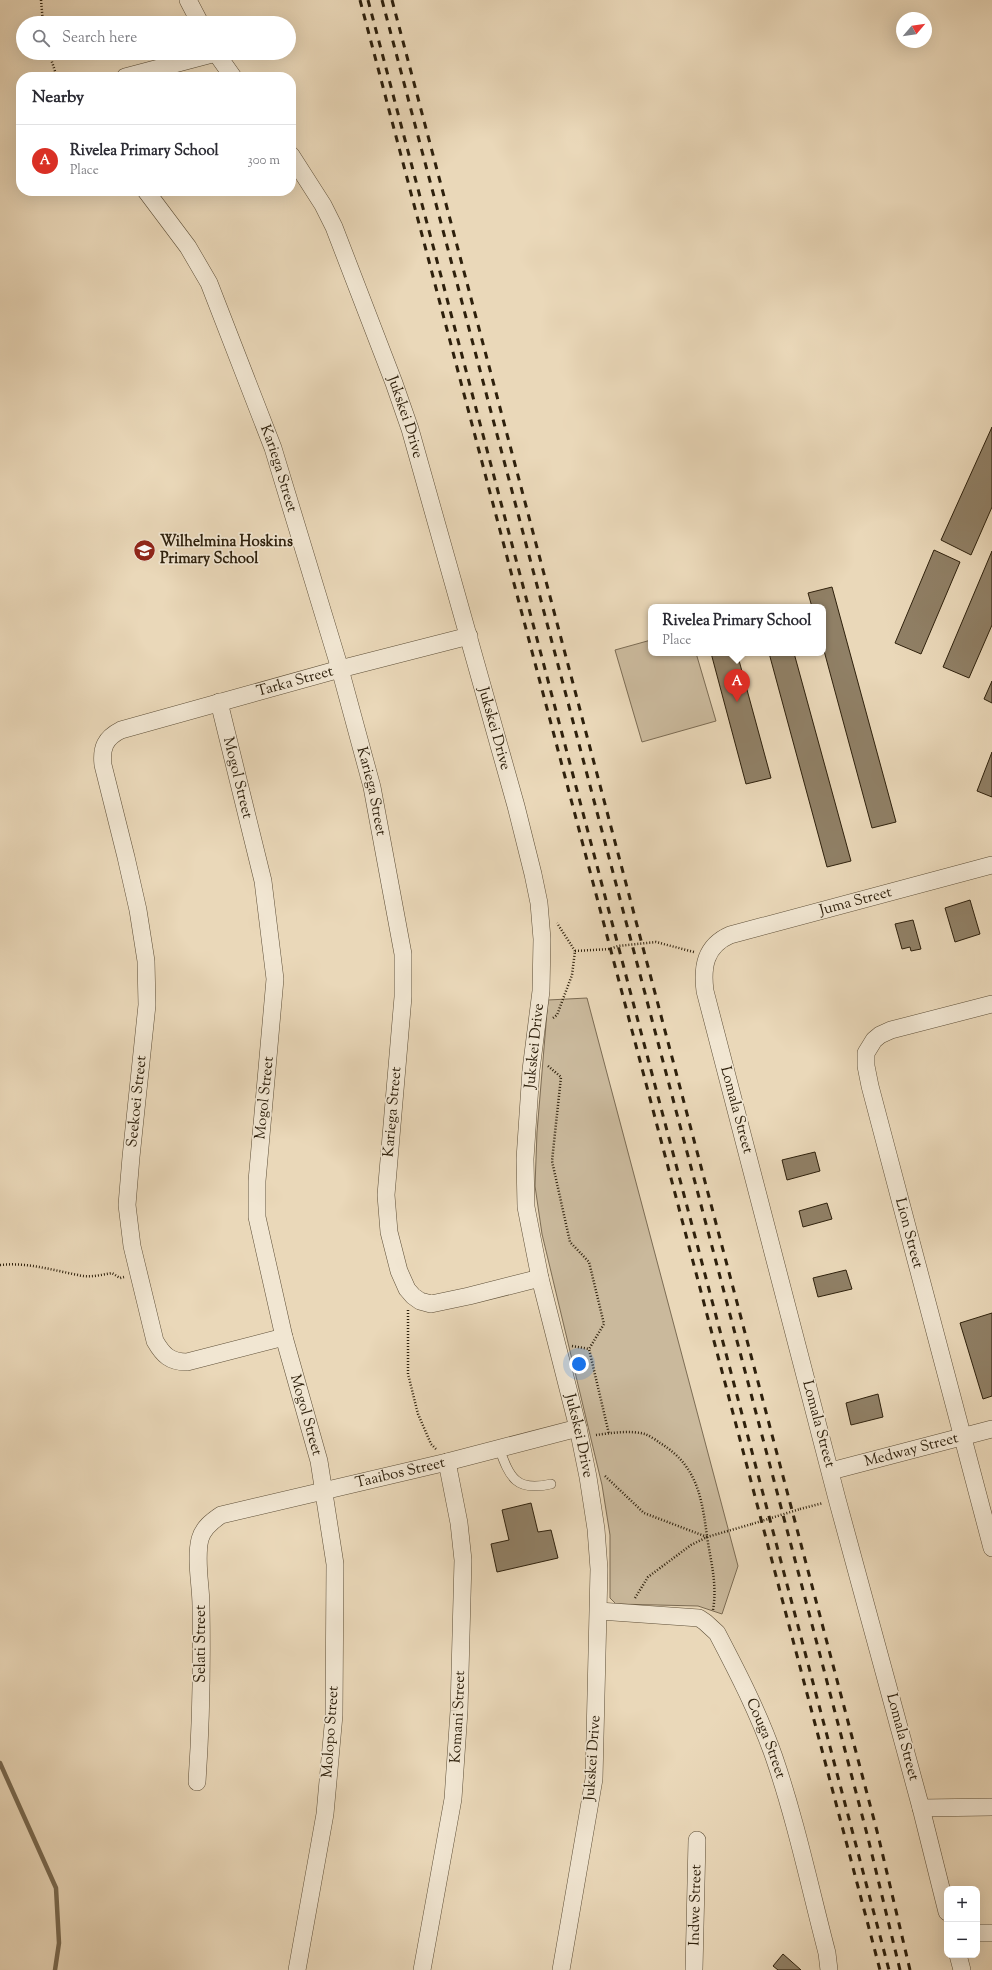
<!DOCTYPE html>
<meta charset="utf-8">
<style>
body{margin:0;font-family:"Sorts Mill Goudy",serif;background:#f7f7f7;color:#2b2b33}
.controls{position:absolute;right:12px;bottom:12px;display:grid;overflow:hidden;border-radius:8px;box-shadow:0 4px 16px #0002}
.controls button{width:36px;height:36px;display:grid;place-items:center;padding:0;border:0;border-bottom:1px solid #e1e1e2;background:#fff;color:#2b2b33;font:20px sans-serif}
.compass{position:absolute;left:896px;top:12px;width:36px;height:36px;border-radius:50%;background:#fff;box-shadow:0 4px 16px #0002;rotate:61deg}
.you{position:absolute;left:579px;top:1364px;width:14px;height:14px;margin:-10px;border:3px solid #fff;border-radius:50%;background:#1a73e8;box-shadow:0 0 0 6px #1a73e833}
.badge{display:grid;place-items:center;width:26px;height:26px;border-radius:50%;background:#d93025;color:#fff;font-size:13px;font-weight:700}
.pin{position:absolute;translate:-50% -33px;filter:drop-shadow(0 1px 2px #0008)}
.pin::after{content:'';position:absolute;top:21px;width:14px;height:12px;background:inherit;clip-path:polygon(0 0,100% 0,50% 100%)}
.popup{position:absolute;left:648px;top:604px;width:178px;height:52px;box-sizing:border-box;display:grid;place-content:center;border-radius:8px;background:#fff;filter:drop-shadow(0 1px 3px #0005);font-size:13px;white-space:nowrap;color:#7c7c81}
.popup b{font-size:15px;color:#2b2b33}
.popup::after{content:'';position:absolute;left:50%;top:100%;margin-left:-8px;border:8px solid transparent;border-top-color:#fff}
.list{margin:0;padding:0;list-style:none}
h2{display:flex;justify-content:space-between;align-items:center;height:52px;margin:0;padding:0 16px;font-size:17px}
h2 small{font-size:13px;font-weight:400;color:#7c7c81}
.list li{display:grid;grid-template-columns:26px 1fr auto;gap:12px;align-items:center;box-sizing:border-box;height:72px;padding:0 16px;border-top:1px solid #e1e1e2}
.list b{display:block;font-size:15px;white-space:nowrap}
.list p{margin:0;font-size:13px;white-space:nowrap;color:#7c7c81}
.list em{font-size:13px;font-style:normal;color:#7c7c81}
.icon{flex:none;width:22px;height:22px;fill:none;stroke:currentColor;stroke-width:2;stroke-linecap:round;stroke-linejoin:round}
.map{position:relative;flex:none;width:992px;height:1970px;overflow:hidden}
.search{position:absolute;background:#fff;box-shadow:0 4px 16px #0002;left:16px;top:16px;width:280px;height:44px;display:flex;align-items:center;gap:10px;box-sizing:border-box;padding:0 14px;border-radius:22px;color:#7c7c81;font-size:15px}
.panel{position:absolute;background:#fff;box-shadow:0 4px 16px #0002;left:16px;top:72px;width:280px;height:124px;border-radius:16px}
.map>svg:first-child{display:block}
.green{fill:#cab99c;stroke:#7c6c54}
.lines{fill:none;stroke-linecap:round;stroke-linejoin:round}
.stream{stroke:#786950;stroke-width:4.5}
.building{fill:#908066;stroke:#2e200c}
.lane-casing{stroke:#5d4e37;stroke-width:10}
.street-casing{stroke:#5d4e37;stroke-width:18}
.path{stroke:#2e200c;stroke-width:2.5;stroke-dasharray:1 2;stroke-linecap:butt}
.lane{stroke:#f1e6d2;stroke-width:9}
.street{stroke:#f1e6d2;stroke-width:17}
.rail{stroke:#2e200c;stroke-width:3;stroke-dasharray:7 7;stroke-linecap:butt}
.path-bridge{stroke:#2e200c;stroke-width:2.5;stroke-dasharray:1 2;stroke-linecap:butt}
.labels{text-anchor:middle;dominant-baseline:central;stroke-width:3.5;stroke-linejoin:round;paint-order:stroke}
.street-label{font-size:15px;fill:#2e200c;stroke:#f1e6d2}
.poi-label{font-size:15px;font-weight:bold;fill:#2e200c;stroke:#f1e6d2;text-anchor:start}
</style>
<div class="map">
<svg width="992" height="1970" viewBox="0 0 992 1970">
<rect width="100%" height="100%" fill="#ead8b9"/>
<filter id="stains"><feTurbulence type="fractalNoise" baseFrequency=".005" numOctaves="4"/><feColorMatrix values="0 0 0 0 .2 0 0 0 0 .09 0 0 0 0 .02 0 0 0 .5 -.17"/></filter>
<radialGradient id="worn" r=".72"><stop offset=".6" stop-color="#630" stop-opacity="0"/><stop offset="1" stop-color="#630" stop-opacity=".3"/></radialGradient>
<!-- green -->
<g class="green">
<path d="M651 640V653H696L716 721 642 742 615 650Z"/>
<path d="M587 998 738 1566 722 1614 698 1606 616 1604 610 1598V1535L602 1485 542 1234 535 1186 537 1132 548 1000Z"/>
</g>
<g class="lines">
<!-- stream -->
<path class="stream" d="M0 1763 56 1888 59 1943 55 1970"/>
</g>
<!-- building -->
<g class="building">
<path d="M992 427V507L971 555 941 540Z"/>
<path d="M934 550 960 562 921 654 895 643Z"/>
<path d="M992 551V625L969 678 943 667Z"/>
<path d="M832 587 896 822 872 828 823 647V607H812L808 593Z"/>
<path d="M711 653H737L771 778 746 784Z"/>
<path d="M769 653H794L851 861 827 867Z"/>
<path d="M992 681V703L984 699Z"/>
<path d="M992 752V797L977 791Z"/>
<path d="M970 900 980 934 955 942 945 908Z"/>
<path d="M913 920 921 949 911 951 910 947 902 949 895 924Z"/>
<path d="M815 1152 820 1171 787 1180 782 1160Z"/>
<path d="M827 1203 832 1219 803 1227 799 1211Z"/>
<path d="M846 1270 852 1289 818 1297 813 1278Z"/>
<path d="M992 1313V1396L983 1399 960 1323Z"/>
<path d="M878 1394 883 1417 851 1425 846 1403Z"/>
<path d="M531 1503 538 1532 551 1530 558 1558 497 1572 491 1544 509 1540 502 1510Z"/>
<path d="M783 1954 801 1970H778L773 1966Z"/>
</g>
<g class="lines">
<defs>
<path id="lane" d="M499 1448C510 1478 516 1492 551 1484"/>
<g id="street">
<path d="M188 0 200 23"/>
<path d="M216 53 233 77"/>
<path d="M125 77 216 53"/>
<path id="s1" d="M291 155 323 205 334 227 394 383 410 429 516 806 533 874 539 903 542 939 541 991 531 1070 525 1159 526 1207 540 1278 578 1428 588 1477 596 1529 599 1569 594 1779 561 1970"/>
<path id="s2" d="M146 191 188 247 209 283 273 448 340 669 372 787 403 954V997L386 1195 389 1232 399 1271 407 1289 413 1296 420 1301 431 1304 469 1296 540 1278"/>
<path id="s3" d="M219 702 263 881 275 979 257 1181V1217L284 1337 319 1461 335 1564 334 1715 325 1814 297 1970"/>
<path id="s4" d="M992 1004 891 1030 880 1035 874 1040 866 1053V1066L870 1086 992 1548"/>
<path id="s5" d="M284 1337 187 1362C170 1362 163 1355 155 1341L132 1246 127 1205 131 1157 147 1005 146 961 138 910 126 857 103 765C101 748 105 738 121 730L340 669 469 636"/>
<path id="s6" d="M831 1471 992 1429"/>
<path id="s7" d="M599 1611 699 1618 705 1622 717 1633C738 1673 759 1714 774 1757 796 1821 810 1888 827 1953L829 1970"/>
<path id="s8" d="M197 1782C201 1724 202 1665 201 1606 201 1585 195 1560 200 1539 203 1528 212 1521 221 1515L447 1462 578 1428"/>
<path d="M921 1808 992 1807"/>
<path id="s9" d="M947 1912 921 1808 837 1499 705 991C702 967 705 946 730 935L992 865"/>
<path d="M977 1933H992"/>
<path d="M958 1955 962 1970"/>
<path id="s10" d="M422 1970 453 1799 459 1711 463 1560 459 1523 447 1462"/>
<path id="s11" d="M694 1970 697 1840"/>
</g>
</defs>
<!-- lane casing -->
<use href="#lane" class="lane-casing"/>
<!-- street casing -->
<use href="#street" class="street-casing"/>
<!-- path -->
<g class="path">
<path d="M41 0 43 23"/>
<path d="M49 53 57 77"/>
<path d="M575 951 610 949 618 946 656 942 694 952"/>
<path d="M553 1018 557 1015 572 975 575 951 557 923"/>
<path d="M548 1066 561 1077 552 1161 570 1242 589 1262 604 1324 589 1349 609 1434"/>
<path d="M0 1265C27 1262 52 1270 78 1275 89 1278 101 1275 112 1273L120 1278 124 1277"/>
<path d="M408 1310V1374L418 1414 431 1444 436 1449"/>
<path d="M572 1346 589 1349"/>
<path d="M596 1435C611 1433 630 1430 645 1434 650 1436 656 1440 660 1443 700 1467 702 1502 708 1543 712 1566 717 1587 713 1610"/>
<path d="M605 1476 644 1513 707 1537"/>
<path d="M800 1509 823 1503"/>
<path d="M635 1598 648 1577 691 1545 707 1537 752 1524"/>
</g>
<!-- lane -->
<use href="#lane" class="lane"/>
<!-- street -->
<use href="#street" class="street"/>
<!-- rail -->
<g class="rail">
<path d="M360 0 880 1970"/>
<path d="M368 0 889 1970"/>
<path d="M382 0 804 1594 868 1838 900 1970"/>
<path d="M392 0 878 1835 910 1970"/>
</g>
<!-- path-bridge -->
<path class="path-bridge" d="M752 1524 800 1509"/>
</g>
<!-- icons -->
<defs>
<symbol id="school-disc" viewBox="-11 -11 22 22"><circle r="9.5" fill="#8f2418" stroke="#f1e6d2"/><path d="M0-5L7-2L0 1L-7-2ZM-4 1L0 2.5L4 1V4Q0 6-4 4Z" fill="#fff"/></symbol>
</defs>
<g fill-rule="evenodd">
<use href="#school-disc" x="132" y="538" width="25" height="25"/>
</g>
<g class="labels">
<!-- street labels -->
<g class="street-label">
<text stroke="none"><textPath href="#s1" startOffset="287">Jukskei Drive</textPath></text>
<text stroke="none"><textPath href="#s2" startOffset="310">Kariega Street</textPath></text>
<text stroke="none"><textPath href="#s5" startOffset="949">Tarka Street</textPath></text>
<text stroke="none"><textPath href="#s1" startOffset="611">Jukskei Drive</textPath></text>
<text stroke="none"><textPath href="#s3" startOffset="78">Mogol Street</textPath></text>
<text stroke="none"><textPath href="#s2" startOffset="646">Kariega Street</textPath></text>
<text stroke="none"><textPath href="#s9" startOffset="1149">Juma Street</textPath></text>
<text transform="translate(535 1046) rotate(-84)">Jukskei Drive</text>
<text transform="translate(265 1098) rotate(-84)">Mogol Street</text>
<text stroke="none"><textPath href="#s5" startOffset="384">Seekoei Street</textPath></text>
<text transform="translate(736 1110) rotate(75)">Lomala Street</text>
<text transform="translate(393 1112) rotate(-85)">Kariega Street</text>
<text stroke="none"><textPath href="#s4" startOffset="325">Lion Street</textPath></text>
<text stroke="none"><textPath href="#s3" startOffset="726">Mogol Street</textPath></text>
<text transform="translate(818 1424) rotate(75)">Lomala Street</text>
<text stroke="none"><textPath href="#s1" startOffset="1331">Jukskei Drive</textPath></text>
<text stroke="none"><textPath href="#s6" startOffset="83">Medway Street</textPath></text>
<text stroke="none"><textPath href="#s8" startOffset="460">Taaibos Street</textPath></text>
<text transform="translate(201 1644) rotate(-90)">Selati Street</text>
<text stroke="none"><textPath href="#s10" startOffset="256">Komani Street</textPath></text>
<text transform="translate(331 1732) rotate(-86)">Molopo Street</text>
<text transform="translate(902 1737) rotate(75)">Lomala Street</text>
<text stroke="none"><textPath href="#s7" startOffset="240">Couga Street</textPath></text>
<text transform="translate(593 1758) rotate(-86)">Jukskei Drive</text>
<text stroke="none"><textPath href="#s11" startOffset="65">Indwe Street</textPath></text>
</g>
<!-- poi labels -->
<g class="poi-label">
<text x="160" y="542">Wilhelmina Hoskins<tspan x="160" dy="17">Primary School</tspan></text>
</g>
</g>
<rect width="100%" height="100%" filter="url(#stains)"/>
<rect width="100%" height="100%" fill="url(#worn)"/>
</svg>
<div class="controls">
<button>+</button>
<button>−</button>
</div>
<svg class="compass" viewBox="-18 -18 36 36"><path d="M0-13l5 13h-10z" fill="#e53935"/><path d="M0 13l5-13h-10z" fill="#7c7c81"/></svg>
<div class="you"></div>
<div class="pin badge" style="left:737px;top:702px">A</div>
<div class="popup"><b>Rivelea Primary School</b>Place</div>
<div class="search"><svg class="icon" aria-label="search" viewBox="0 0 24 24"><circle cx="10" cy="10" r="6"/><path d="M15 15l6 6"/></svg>Search here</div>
<section class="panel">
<h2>Nearby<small></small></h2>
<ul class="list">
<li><span class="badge">A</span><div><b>Rivelea Primary School</b><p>Place</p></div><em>300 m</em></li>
</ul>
</section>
</div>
